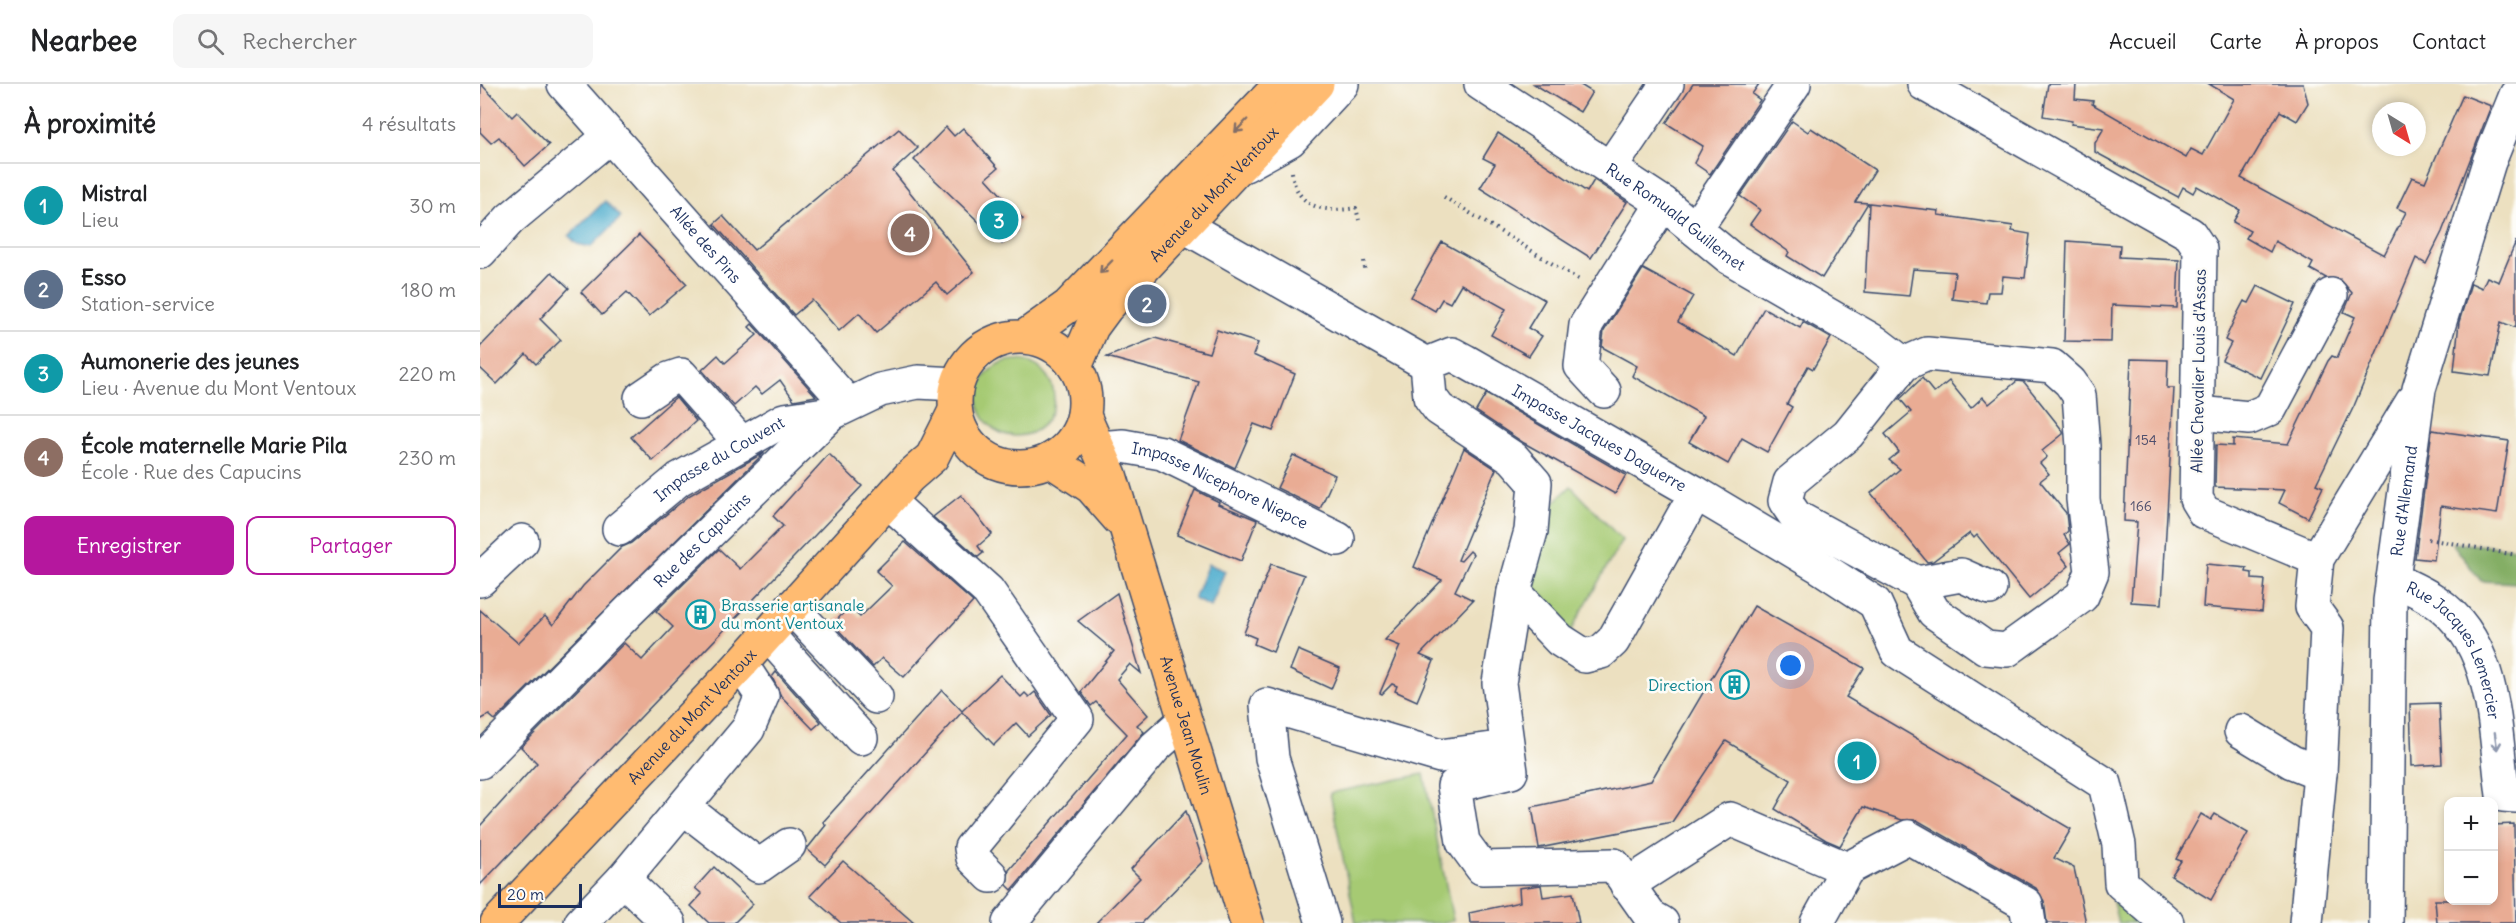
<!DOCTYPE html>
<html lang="fr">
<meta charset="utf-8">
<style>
body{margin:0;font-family:Delius,sans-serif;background:#f6f6f6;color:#202124}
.controls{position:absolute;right:18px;bottom:18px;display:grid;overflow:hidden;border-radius:12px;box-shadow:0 3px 9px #0003}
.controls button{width:54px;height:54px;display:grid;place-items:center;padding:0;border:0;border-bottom:2px solid #e0e0e0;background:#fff;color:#202124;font:30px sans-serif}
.compass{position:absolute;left:1892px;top:18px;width:54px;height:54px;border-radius:50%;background:#fff;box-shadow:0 3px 9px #0003;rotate:143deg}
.scale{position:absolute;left:18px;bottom:15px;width:84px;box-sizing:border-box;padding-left:6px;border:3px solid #1b2f5e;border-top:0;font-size:16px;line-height:21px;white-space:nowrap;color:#1b2f5e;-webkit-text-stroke:4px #fdfcf7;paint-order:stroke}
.you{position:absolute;left:1311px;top:582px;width:21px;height:21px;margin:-15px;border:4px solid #fff;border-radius:50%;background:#1a73e8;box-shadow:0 0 0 9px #1a73e833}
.badge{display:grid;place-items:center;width:39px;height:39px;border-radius:50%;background:#b5179e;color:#fff;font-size:20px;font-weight:700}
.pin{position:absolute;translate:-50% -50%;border:3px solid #fff;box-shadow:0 2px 6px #0006}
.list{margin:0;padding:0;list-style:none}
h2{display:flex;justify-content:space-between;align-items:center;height:78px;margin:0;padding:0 24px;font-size:26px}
h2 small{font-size:20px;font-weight:400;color:#757577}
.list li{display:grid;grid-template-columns:39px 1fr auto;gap:18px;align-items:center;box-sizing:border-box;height:84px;padding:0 24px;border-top:2px solid #e0e0e0}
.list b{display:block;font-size:22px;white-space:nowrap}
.list p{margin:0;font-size:20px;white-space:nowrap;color:#757577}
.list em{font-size:20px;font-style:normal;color:#757577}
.actions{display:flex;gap:12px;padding:18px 24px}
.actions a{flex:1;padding:14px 0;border:2px solid #b5179e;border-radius:12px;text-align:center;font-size:21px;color:#b5179e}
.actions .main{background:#b5179e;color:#fff}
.icon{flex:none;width:33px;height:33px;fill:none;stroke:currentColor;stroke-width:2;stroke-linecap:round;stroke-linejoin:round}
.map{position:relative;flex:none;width:2036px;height:839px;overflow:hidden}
header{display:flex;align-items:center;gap:36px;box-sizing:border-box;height:84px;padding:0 30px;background:#fff;border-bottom:2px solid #e0e0e0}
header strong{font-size:28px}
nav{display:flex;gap:33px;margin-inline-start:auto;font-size:21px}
.search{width:420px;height:54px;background:#f6f6f6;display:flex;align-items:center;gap:15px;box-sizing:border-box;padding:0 21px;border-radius:12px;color:#757577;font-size:22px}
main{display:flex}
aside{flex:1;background:#fff}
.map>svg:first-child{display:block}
.green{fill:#a6ca73;stroke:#607c68;stroke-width:1.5}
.forest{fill:#84ae65;stroke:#506e62;stroke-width:1.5}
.water{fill:#4fadce;stroke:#356e96;stroke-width:1.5}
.building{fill:#e9ac94}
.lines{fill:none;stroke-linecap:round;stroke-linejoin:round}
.minor-casing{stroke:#3a4a6d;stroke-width:36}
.major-casing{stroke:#3a4a6d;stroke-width:36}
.path{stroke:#3a4a6d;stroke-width:4;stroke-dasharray:1.5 4.5;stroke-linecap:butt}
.minor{stroke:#fff;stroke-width:33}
.major{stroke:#ffbb71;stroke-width:33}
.oneway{stroke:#826e67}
.oneway2{stroke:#8d97ae}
.labels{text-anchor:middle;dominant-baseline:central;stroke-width:5;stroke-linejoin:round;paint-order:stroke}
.number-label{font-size:14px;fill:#4e4e6c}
.street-label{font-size:16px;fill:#1b2f5e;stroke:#fdfcf7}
.culture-label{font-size:16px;fill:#0d838f;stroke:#fdfcf7;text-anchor:start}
</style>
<header>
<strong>Nearbee</strong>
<div class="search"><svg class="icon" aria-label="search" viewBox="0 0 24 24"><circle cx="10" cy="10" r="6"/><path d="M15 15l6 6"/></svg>Rechercher</div>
<nav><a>Accueil</a><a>Carte</a><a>À propos</a><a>Contact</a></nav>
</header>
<main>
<aside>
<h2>À proximité<small>4 résultats</small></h2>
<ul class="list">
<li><span class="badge" style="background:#0f9aa8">1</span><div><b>Mistral</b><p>Lieu</p></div><em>30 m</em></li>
<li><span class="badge" style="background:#5c6f8a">2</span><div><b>Esso</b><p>Station-service</p></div><em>180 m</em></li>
<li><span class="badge" style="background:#0f9aa8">3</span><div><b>Aumonerie des jeunes</b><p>Lieu · Avenue du Mont Ventoux</p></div><em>220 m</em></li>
<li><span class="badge" style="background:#8d6e63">4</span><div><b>École maternelle Marie Pila</b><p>École · Rue des Capucins</p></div><em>230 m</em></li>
</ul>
<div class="actions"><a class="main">Enregistrer</a><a>Partager</a></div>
</aside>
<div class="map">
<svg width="2036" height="839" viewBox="0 0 2036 839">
<rect width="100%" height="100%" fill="#fdfcf7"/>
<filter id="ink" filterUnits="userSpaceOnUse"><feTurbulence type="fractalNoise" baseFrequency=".0167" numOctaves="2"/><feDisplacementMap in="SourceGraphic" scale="12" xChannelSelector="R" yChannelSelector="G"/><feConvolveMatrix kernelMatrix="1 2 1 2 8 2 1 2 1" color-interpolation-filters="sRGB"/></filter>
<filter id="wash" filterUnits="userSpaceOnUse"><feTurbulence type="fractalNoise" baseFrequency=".008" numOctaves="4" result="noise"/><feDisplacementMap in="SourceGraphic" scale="24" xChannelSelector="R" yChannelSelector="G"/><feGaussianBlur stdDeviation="1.35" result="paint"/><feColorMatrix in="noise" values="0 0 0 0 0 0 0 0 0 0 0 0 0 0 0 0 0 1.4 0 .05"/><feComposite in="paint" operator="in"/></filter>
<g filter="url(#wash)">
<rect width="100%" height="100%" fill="#ece0c0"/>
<!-- green -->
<g class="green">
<circle cx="536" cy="314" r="38"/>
<path d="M1091 402 1142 456 1090 548 1046 510 1058 456 1072 420Z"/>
<path d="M944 690 973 836 959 839H876L850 709Z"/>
<path d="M1633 818 1671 839H1638Z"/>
</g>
<!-- forest -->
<path class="forest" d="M1972 459 2036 464V499L2001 497Z"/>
<!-- water -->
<g class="water">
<path d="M125 117 141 133 111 163 97 160 89 152Z"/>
<path d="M728 480 745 487 731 523 714 515Z"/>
</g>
<g id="blocks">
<!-- building -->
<g class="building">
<path d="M1 0 32 33 37 28 69 61 45 82 19 53 11 59 0 48Z"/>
<path d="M1054 0H1099L1112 8 1100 28Z"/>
<path d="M1213 0H1279L1272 10 1280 16 1230 90 1214 79 1223 62 1186 39Z"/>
<path d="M1568 0H1596L1595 15 1613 17 1612 20 1706 74 1711 65 1723 71 1754 15 1729 0H1823L1828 19 1817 37 1800 27 1761 94 1904 171 1926 128 1917 124 1932 93 1945 98 1983 11 2011 22 1962 148 1946 180 1936 174 1874 322 1836 400 1843 403 1828 434 1799 419 1805 406 1735 403 1736 361 1753 362V355L1808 360 1848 277 1852 272 1857 274 1875 233 1864 228 1872 209 1860 195 1846 194 1830 185 1833 179 1795 157 1790 168 1766 154 1770 147 1753 138 1760 126 1717 102 1713 109 1703 103 1698 113 1615 68V59L1624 44 1591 40 1592 37 1563 32Z"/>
<path d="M1312 37 1328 48 1331 44 1395 86 1375 118 1388 119 1342 194 1307 172 1309 168 1270 140 1280 126 1260 112Z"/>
<path d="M466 43 474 52 483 44 518 84 506 94 543 135 533 142 538 148 522 160 434 76Z"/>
<path d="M419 45 438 64 413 87 494 188 467 211 456 198 396 249 379 229 359 247 332 216 314 231 234 140 243 132 274 166Z"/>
<path d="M1018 49 1107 108 1114 96 1147 118 1111 174 1000 104 1015 80 1003 74Z"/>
<path d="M1389 119 1459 127 1458 131 1533 142 1532 147 1550 150 1545 194 1523 192 1521 208H1508L1506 219 1472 215 1475 188 1433 185 1429 212 1385 208Z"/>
<path d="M159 151 207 200 169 232 147 208 122 231 101 208Z"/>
<path d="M1587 157 1640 161 1639 173 1699 176 1697 224 1632 221 1631 258 1584 257Z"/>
<path d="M2036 157V244L2021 238 2010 292 1974 287 1979 238 1991 199 2002 204 2007 193 2019 198Z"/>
<path d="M962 158 1065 216 1048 244 1062 252 1049 272 1011 251 1026 225 981 200 970 219 962 215 955 227 931 213Z"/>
<path d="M1163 185 1213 212 1198 238 1257 272 1284 224 1320 244 1323 238 1351 254 1333 285 1328 282 1307 320 1312 323 1287 368 1262 354 1248 380 1209 358 1224 332 1152 292 1157 282 1122 263 1124 247Z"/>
<path d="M72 188 89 204 60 235 81 256 56 280 46 270 17 300 0 284V263Z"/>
<path d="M1778 202 1815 220 1780 294 1742 276 1751 259 1745 256 1754 236 1764 217 1769 219Z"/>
<path d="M272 240 336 312 314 316 300 296 282 310 275 303 254 322 222 286 238 271 245 279 277 251 269 243Z"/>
<path d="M737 246 778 259 773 271 815 290 793 347 774 340 755 384 698 356 719 298 627 273 675 254 729 269Z"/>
<path d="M1651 275 1688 276 1687 304H1694L1682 520 1651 518 1657 438 1644 437Z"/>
<path d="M1442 294 1454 309 1469 297 1491 324 1503 313 1509 320 1537 297 1544 298 1583 347V350L1562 367 1567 373 1560 379 1569 390 1560 397 1586 429 1588 447 1584 451 1590 460 1579 469 1589 482 1549 515 1497 451 1494 454 1490 449 1453 477 1447 478 1391 409 1420 385 1409 376 1419 368 1405 350 1431 328 1420 315Z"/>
<path d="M1006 310 1146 391 1135 410 1044 359 996 327Z"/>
<path d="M196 313 216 337 173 377 151 353Z"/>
<path d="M1952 346 2029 357 2017 430 1961 422 1954 476 1935 474Z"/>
<path d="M984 364 1016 385 978 476 981 477 990 467 993 470 975 507 993 516 940 571 954 577 937 617 915 607 917 602 912 600 902 610 900 609 920 562 905 556 962 496 934 483Z"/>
<path d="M285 368 15 636 9 631 0 636V526L38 559 65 532 73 541 103 502 142 463 151 459 210 411Z"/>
<path d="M349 370 382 402 0 801V742L57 679 41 663 144 559 162 576 193 543 176 527 239 465 260 485 303 442 293 432Z"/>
<path d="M813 371 855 391 840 425 797 404Z"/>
<path d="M715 406 739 418 738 420 777 436 761 477 697 451Z"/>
<path d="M481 411 512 450 498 462 503 469 498 473 453 433Z"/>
<path d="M425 458 493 518 424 593 402 574 393 583 353 540 369 523 380 533 412 502 396 487Z"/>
<path d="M791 480 824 491 793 568 774 560 776 554 764 549Z"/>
<path d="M1726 480 1767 484 1766 488 1772 489V495L1785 496 1782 528 1723 523Z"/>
<path d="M637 509 661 589 650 580 637 595 668 631 657 641 664 648 532 806 527 801 529 786 647 650 616 618 611 622 601 608 634 567 598 537Z"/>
<path d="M1274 522 1384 584 1366 613 1591 745 1574 774 1594 784 1606 839H1567L1564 817 1556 804 1437 736H1422L1383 723 1360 762 1346 756 1295 725 1311 696 1246 657 1192 738 1059 764 1052 723 1171 697Z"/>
<path d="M818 566 860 584 851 605 810 586Z"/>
<path d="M296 588 341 638 333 645 301 612 292 593Z"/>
<path d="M520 591 541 613 545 609 549 613 555 608 571 631 548 652 536 639 514 661 482 628 345 781 327 765 346 741 343 738 462 606 482 627Z"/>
<path d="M1959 619 1962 680 1932 682 1930 620Z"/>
<path d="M706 727 723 777 662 839H616L660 794 651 785Z"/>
<path d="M1721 730 1731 736 1735 730 1768 749 1731 816 1691 792 1701 777 1696 775Z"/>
<path d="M2034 740 2036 839H1957L1955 816H2013V741Z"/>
<path d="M363 777 434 839H361L330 812Z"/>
<path d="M234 783 273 820 254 839H229L211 822 222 810 215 804Z"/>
<path d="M1061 801 1063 813 1093 809 1099 839H990L989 829 1040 818 1039 804Z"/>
</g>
</g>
</g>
<g filter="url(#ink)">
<use href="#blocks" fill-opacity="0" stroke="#3a4a6d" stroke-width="1.5"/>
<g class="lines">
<defs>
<g id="minor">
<path id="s1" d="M84 0 368 320"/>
<path id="s2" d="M1001 0 1183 119 1250 174 1395 258 1424 280"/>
<path d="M1444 0 1710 150 1720 165 1716 415 1724 428 1837 475"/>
<path d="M765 81 810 56 862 0"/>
<path d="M1130 84 1187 0"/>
<path id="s3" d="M704 142 947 280 972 270 985 277 1216 409 1133 557 1121 568 1105 572 1080 556 1034 508"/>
<path d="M1215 145 1314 0"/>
<path d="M0 168 30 135 130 52"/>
<path d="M1447 270 1572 282 1590 298 1599 311 1603 362V415L1612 488 1602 512 1527 566 1506 564 1454 528 1437 499 1316 433 1305 417 1310 398 1368 350 1424 280Z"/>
<path d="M947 280 950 313 959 325 1033 374 1055 399 1051 447 1034 508 1019 599 1031 688 974 702 983 758 1002 784 1134 781 1170 832 1182 839"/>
<path d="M1124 307 1101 282 1106 241 1183 119"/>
<path d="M161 314 189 295 201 291 262 360"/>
<path d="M1719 329 1769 334 1790 325 1851 211"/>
<path id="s4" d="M618 364 643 362 682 369 858 455"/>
<path d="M1216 409 1337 481 1395 519 1417 567 1625 700 1639 761 1641 799 1687 839"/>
<path d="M408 417 508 507 597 635 491 764 493 774 511 792"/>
<path id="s5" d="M139 445 199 395 304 336 352 329"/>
<path id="s6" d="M1913 495C1927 502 1942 508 1955 517 2017 559 2014 644 2023 711L2036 712"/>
<path d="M0 496 42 457"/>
<path d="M1437 499 1481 491 1510 504"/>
<path d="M311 523 396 613"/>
<path d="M287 550 381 654"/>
<path d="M1761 647 1812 678 1840 689"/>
<path id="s7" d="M0 678 148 528 352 329 400 306 438 298 476 300"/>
<path d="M203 723 279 782 309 761"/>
<path d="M143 795 189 839"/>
<path d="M1147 801 1250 735 1367 785"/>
<path d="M101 839 143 795 268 645 282 612 261 580"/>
<path d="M529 839 675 663 704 637"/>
<path d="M843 839 792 674 787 621 960 672 1027 663"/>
<path d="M1337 839 1367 785 1428 753 1546 820 1549 839"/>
<path d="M1826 839 1840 689 1847 544 1832 523 1837 475 1932 318"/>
<path id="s8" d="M1906 839 1910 517 1939 305 2009 78 2036 11"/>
</g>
<g id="major">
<path d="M546 252 588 222 801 0"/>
<circle cx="540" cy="318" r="65"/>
<path id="s9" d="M595 283 612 243 626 224 837 0"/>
<path id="s10" d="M604 332 630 391 767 839"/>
<path d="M570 376 611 403 639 435"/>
<path id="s11" d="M17 839 261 580 429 393 452 373 475 327"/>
</g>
</defs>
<!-- minor casing -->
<use href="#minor" class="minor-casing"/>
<!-- major casing -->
<use href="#major" class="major-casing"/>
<!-- path -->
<g class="path">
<path d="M812 88C816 125 846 129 876 124L879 136"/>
<path d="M964 113 1099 196"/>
<path d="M884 177 885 185"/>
<path d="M1948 455 2036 471"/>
</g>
<!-- minor -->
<use href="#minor" class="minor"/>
<!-- major -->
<use href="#major" class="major"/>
</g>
<!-- one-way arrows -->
<defs><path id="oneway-shaft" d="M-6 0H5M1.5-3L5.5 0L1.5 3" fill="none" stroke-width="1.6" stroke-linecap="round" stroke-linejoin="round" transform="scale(1.5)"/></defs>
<g class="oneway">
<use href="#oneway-shaft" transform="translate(761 42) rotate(134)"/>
<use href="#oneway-shaft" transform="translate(626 183) rotate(134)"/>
</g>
<use class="oneway2" href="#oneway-shaft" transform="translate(2016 657) rotate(82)"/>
</g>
<!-- icons -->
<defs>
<symbol id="building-ring" viewBox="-11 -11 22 22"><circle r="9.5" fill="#fdfcf7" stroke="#0f9aa8" stroke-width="1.5"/><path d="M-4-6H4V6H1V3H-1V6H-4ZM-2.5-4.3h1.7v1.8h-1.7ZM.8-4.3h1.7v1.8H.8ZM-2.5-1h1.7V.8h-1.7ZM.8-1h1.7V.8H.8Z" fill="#0f9aa8"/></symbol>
</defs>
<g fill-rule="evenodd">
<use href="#building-ring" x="204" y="514" width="33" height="33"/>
<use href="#building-ring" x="1238" y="584" width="33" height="33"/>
</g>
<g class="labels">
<!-- number labels -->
<g class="number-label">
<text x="1666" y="356">154</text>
<text x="1661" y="422">166</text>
</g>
<!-- street labels -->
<g class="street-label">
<text stroke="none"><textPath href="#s9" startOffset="224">Avenue du Mont Ventoux</textPath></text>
<text stroke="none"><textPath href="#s2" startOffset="236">Rue Romuald Guillemet</textPath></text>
<text stroke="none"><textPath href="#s1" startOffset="214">Allée des Pins</textPath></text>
<text transform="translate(1718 287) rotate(-89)">Allée Chevalier Louis d'Assas</text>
<text stroke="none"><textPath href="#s3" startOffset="476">Impasse Jacques Daguerre</textPath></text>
<text stroke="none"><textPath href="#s5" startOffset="123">Impasse du Couvent</textPath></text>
<text stroke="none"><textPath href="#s4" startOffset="130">Impasse Nicephore Niepce</textPath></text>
<text stroke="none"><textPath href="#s8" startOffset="423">Rue d'Allemand</textPath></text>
<text stroke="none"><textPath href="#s7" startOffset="314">Rue des Capucins</textPath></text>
<text stroke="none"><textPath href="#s6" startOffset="100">Rue Jacques Lemercier</textPath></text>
<text stroke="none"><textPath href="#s11" startOffset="284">Avenue du Mont Ventoux</textPath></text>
<text stroke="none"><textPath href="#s10" startOffset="326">Avenue Jean Moulin</textPath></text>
</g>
<!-- culture labels -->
<g class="culture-label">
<text x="241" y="521">Brasserie artisanale<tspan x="241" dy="18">du mont Ventoux</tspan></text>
<text x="1233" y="601" text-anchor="end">Direction</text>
</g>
</g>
</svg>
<div class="controls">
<button>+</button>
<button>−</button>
</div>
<svg class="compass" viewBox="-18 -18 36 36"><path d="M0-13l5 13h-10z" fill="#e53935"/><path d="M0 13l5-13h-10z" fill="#757577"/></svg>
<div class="scale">20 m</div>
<div class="you"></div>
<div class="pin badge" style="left:1377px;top:677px;background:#0f9aa8">1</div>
<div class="pin badge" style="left:667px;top:220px;background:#5c6f8a">2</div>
<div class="pin badge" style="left:519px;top:136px;background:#0f9aa8">3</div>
<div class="pin badge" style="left:430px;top:149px;background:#8d6e63">4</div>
</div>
</main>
